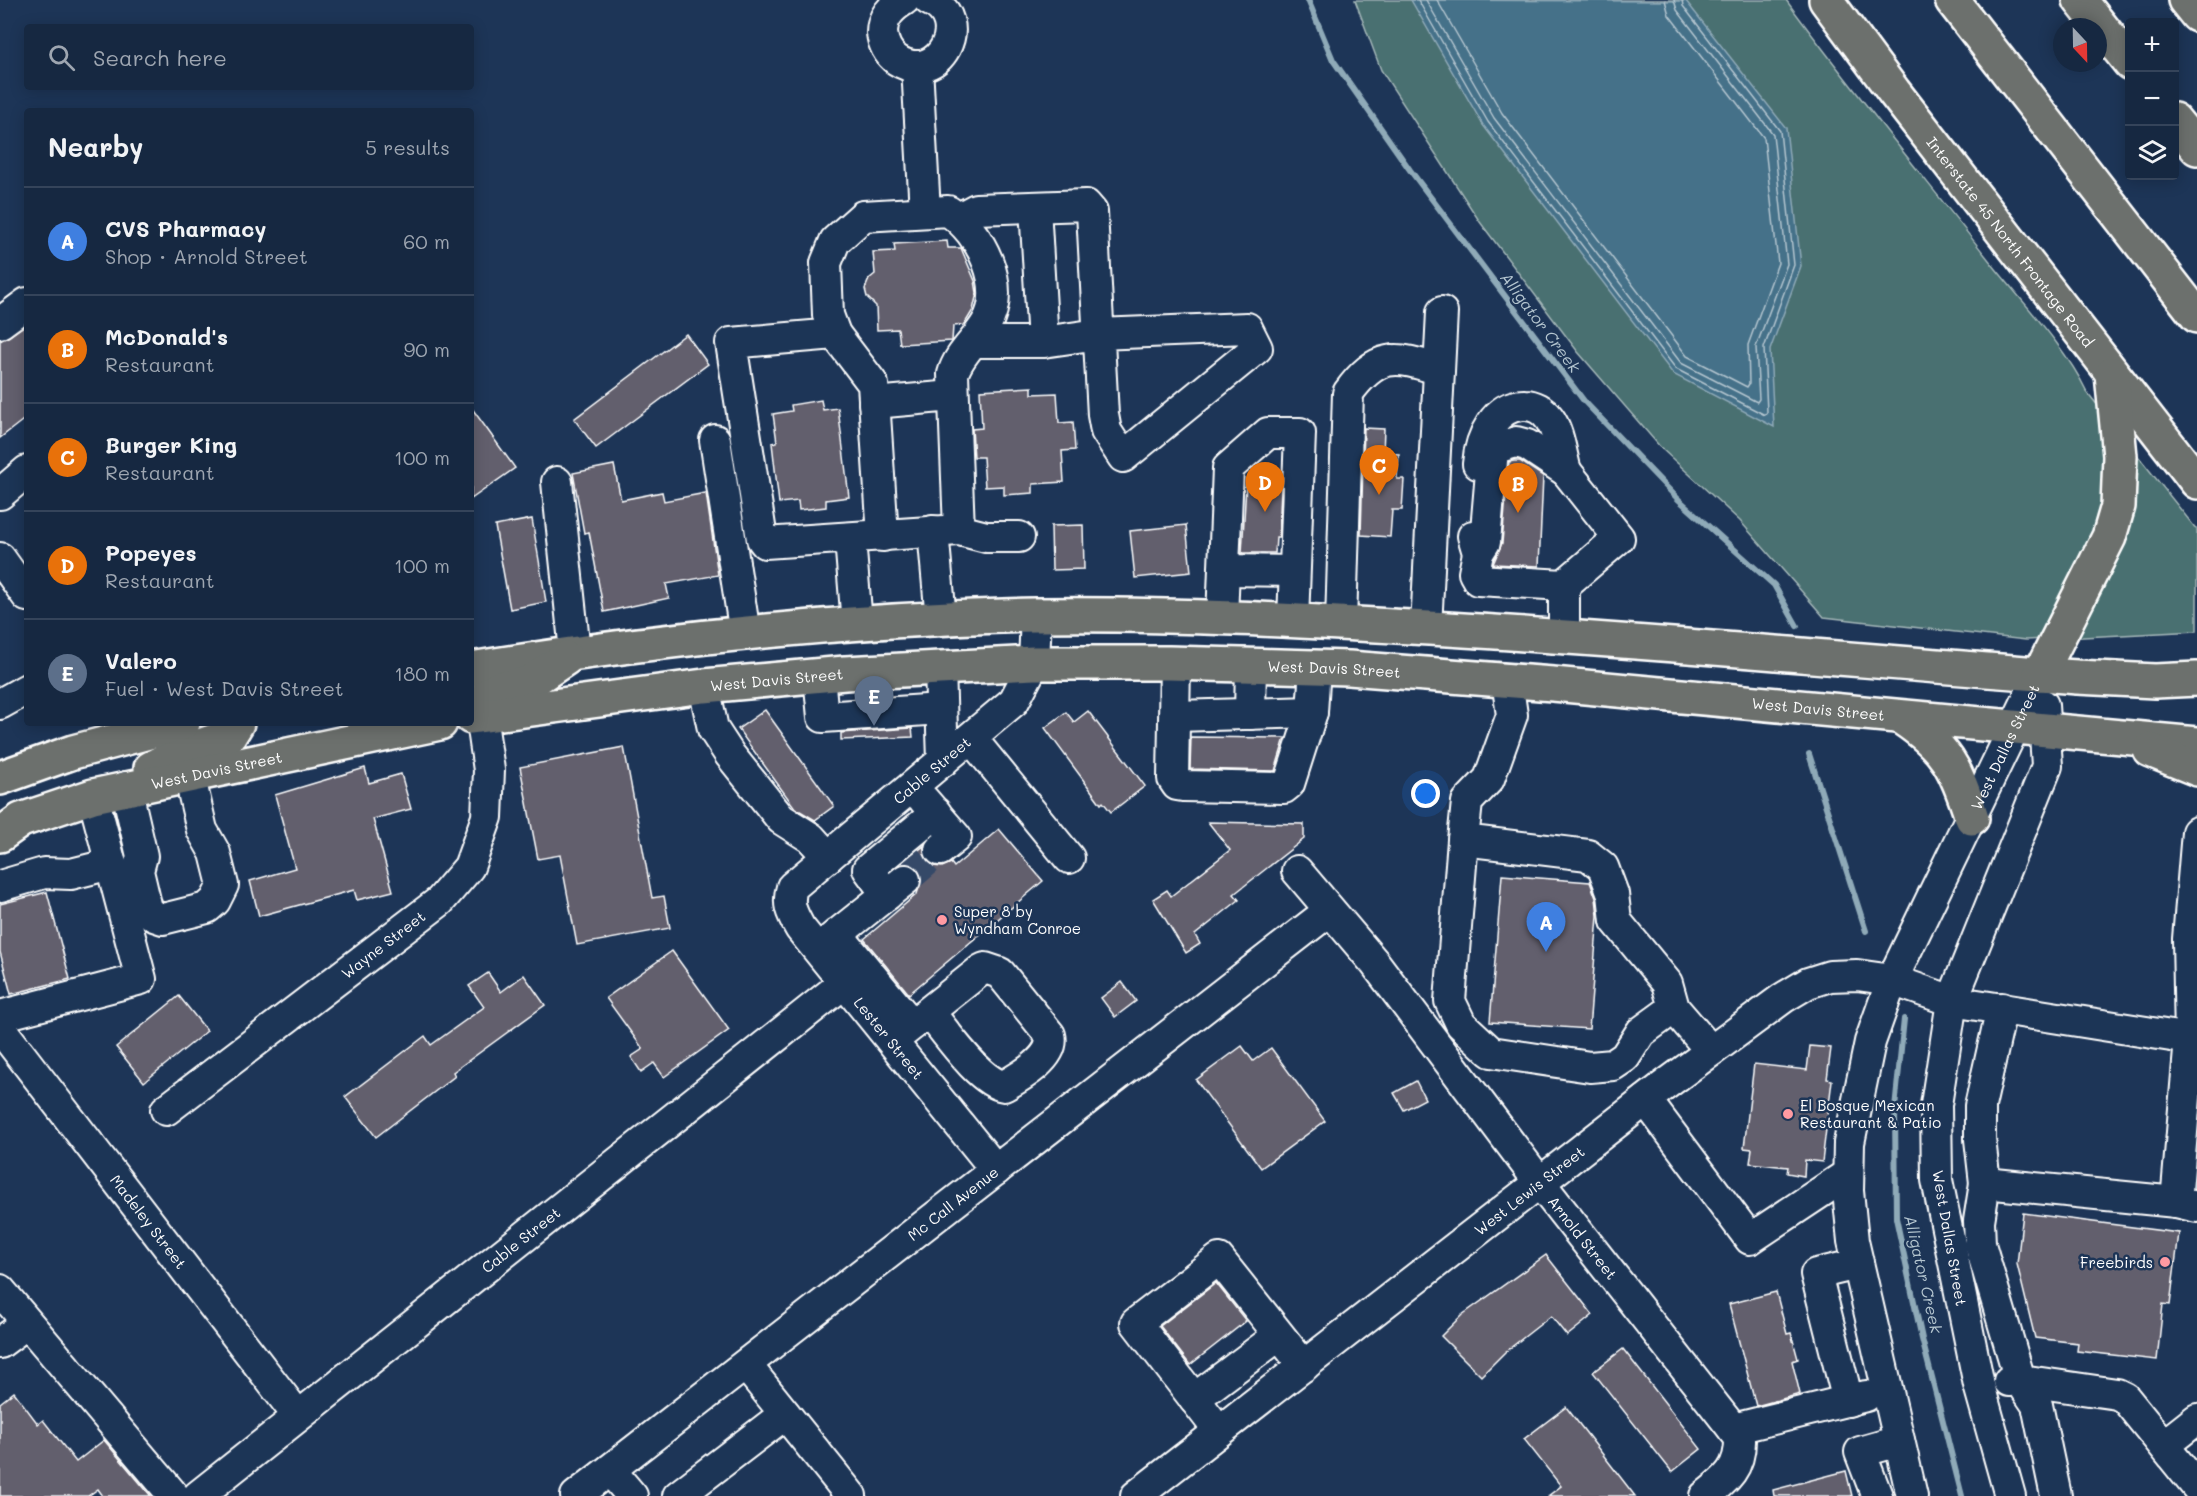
<!DOCTYPE html>
<meta charset="utf-8">
<style>
body{margin:0;font-family:Mali,sans-serif;background:#1f3048;color:#f1f3f6}
.controls{position:absolute;right:18px;top:18px;display:grid;overflow:hidden;border-radius:6px;box-shadow:0 3px 15px #0003}
.controls button{width:54px;height:54px;display:grid;place-items:center;padding:0;border:0;border-bottom:2px solid #35445a;background:#162841;color:#f1f3f6;font:30px sans-serif}
.compass{position:absolute;left:2053px;top:18px;width:54px;height:54px;border-radius:50%;background:#162841;box-shadow:0 3px 15px #0003;rotate:158deg}
.you{position:absolute;left:1426px;top:794px;width:21px;height:21px;margin:-15px;border:4px solid #fff;border-radius:50%;background:#1a73e8;box-shadow:0 0 0 9px #1a73e833}
.badge{display:grid;place-items:center;width:39px;height:39px;border-radius:50%;background:#bca0f2;color:#fff;font-size:20px;font-weight:700}
.pin{position:absolute;translate:-50% -50px;filter:drop-shadow(0 2px 3px #0008)}
.pin::after{content:'';position:absolute;top:32px;width:21px;height:18px;background:inherit;clip-path:polygon(0 0,100% 0,50% 100%)}
.list{margin:0;padding:0;list-style:none}
h2{display:flex;justify-content:space-between;align-items:center;height:78px;margin:0;padding:0 24px;font-size:26px}
h2 small{font-size:20px;font-weight:400;color:#9ea6b1}
.list li{display:grid;grid-template-columns:39px 1fr auto;gap:18px;align-items:center;box-sizing:border-box;height:108px;padding:0 24px;border-top:2px solid #35445a}
.list b{display:block;font-size:22px;white-space:nowrap}
.list p{margin:0;font-size:20px;white-space:nowrap;color:#9ea6b1}
.list em{font-size:20px;font-style:normal;color:#9ea6b1}
.icon{flex:none;width:33px;height:33px;fill:none;stroke:currentColor;stroke-width:2;stroke-linecap:round;stroke-linejoin:round}
.map{position:relative;flex:none;width:2197px;height:1496px;overflow:hidden}
.search{position:absolute;background:#162841;box-shadow:0 3px 15px #0003;left:24px;top:24px;width:450px;height:66px;display:flex;align-items:center;gap:15px;box-sizing:border-box;padding:0 21px;border-radius:6px;color:#9ea6b1;font-size:22px}
.panel{position:absolute;background:#162841;box-shadow:0 3px 15px #0003;left:24px;top:108px;width:450px;height:618px;border-radius:6px}
.map>svg:first-child{display:block}
.green{fill:#4a6f71;stroke:#a4b7b8;stroke-width:1.5}
.water{fill:#457189;stroke:#8faab8;stroke-width:1.5}
.lines{fill:none;stroke-linecap:round;stroke-linejoin:round}
.shore{stroke:#b5c6d0;stroke-width:1.5}
.stream{stroke:#8faab8;stroke-width:6}
.building{fill:#625e6d;stroke:#fff;stroke-width:1.5}
.minor-tunnel{stroke:#344968;stroke-width:30;stroke-dasharray:30 15;stroke-linecap:butt}
.minor-casing{stroke:#fff;stroke-width:34}
.major-casing{stroke:#fff;stroke-width:38}
.highway-casing{stroke:#fff;stroke-width:38}
.minor{stroke:#1d3557;stroke-width:30}
.major{stroke:#6c706d;stroke-width:33}
.highway{stroke:#6c706d;stroke-width:33}
.poi-dot{fill:#ff9aa2;stroke:#1d3557;stroke-width:2}
.labels{text-anchor:middle;dominant-baseline:central;stroke-width:5;stroke-linejoin:round;paint-order:stroke}
.street-label{font-size:15px;fill:#fff;stroke:#1d3557}
.poi-label{font-size:15px;fill:#fff;stroke:#1d3557;text-anchor:start}
.water-label{font-size:16px;font-style:italic;fill:#b5c6d0;stroke:#1d3557}
</style>
<div class="map">
<svg width="2197" height="1496" viewBox="0 0 2197 1496">
<rect width="100%" height="100%" fill="#1d3557"/>
<filter id="ink" filterUnits="userSpaceOnUse"><feTurbulence type="fractalNoise" baseFrequency=".0167" numOctaves="2"/><feDisplacementMap in="SourceGraphic" scale="12" xChannelSelector="R" yChannelSelector="G"/><feConvolveMatrix kernelMatrix="1 2 1 2 8 2 1 2 1" color-interpolation-filters="sRGB"/></filter>
<g filter="url(#ink)">
<!-- green -->
<path class="green" d="M1355 0H1786C1852 90 1923 176 1992 264 2024 304 2064 345 2087 392L2197 530V631L2026 640 1824 617 1740 521 1662 449 1578 352 1480 222 1381 70Z"/>
<!-- water -->
<path class="water" d="M1411 0 1686 1 1786 128 1801 266 1770 350 1774 427 1673 374 1483 125Z"/>
<g class="lines">
<!-- shore -->
<g class="shore">
<path d="M1418 0 1488 122 1676 369 1765 415 1767 412 1764 348 1794 265 1780 131 1683 6 1682 0"/>
<path d="M1426 0 1494 118 1681 363 1757 402 1759 399 1756 347 1787 264 1773 134 1677 10 1674 0"/>
<path d="M1437 0 1502 113 1687 356 1747 387 1749 384 1748 345 1778 263 1764 138 1669 15 1665 0"/>
</g>
<!-- stream -->
<g class="stream">
<path d="M1308 0 1333 60 1410 170 1584 401 1678 499 1774 585 1797 626"/>
<path d="M1809 754 1866 931"/>
<path d="M1904 1019 1895 1108 1896 1218 1922 1339 1962 1496"/>
</g>
</g>
<!-- building -->
<g class="building">
<path d="M947 241 948 248H961L975 281 977 293 973 310 964 325 953 326 952 341 900 344 898 329 877 330 876 306 867 297 865 289 869 279 875 274 873 252 895 251 894 244Z"/>
<path d="M27 324V417L0 438V341Z"/>
<path d="M686 334 708 364 596 448 574 419Z"/>
<path d="M1032 387V394L1057 393 1059 423 1073 422 1075 450 1062 451 1064 482 1033 484V493L1004 495V486L985 487 983 457H974L972 429 982 428 980 390Z"/>
<path d="M821 400 823 410 838 408 849 497 826 500V507L799 510 798 501 779 503 772 443 777 442 773 414 792 411 791 405Z"/>
<path d="M471 407 515 468 471 499Z"/>
<path d="M1364 428 1384 429 1383 453 1399 454 1397 479H1404L1402 510H1392L1390 537 1361 535Z"/>
<path d="M1514 461H1520L1543 476 1539 566 1493 564 1502 543 1509 462Z"/>
<path d="M614 465 621 500 662 492 664 501 706 493 718 575 666 584 669 598 604 612 589 532 584 533 573 473Z"/>
<path d="M1246 485 1281 487 1279 537H1276L1275 553H1242Z"/>
<path d="M532 519 546 602 510 609 495 526Z"/>
<path d="M1083 525 1084 569 1052 570 1051 526Z"/>
<path d="M1186 525 1191 572 1135 578 1130 531Z"/>
<path d="M765 710 834 806 815 820 795 808 738 729Z"/>
<path d="M1088 711 1145 786 1111 812 1103 802 1101 804 1045 728 1066 712 1074 722Z"/>
<path d="M912 728 913 737 841 740V733Z"/>
<path d="M1191 737 1285 738 1275 771 1190 769Z"/>
<path d="M624 747 652 898 664 896 670 928 577 945 560 855 538 859 520 767Z"/>
<path d="M365 768 369 783 401 774 411 809 373 819 393 891 357 900 354 890 259 916 250 881 295 868 275 795Z"/>
<path d="M1208 822 1304 824V839L1234 894 1239 900 1195 935 1200 944 1186 953 1153 899 1167 890 1171 896 1230 850Z"/>
<path d="M999 829 1043 881 909 994 864 939 917 894 922 878 919 870 912 864 902 863 924 846 926 860 933 866 942 867 951 863 954 867Z"/>
<path d="M1502 875 1590 882 1596 898 1598 916 1589 1029 1490 1022Z"/>
<path d="M47 892 70 979 11 994 0 952V904Z"/>
<path d="M672 951 729 1030 664 1077 654 1063 641 1072 631 1057 643 1049 606 998Z"/>
<path d="M488 973 501 992 524 975 545 1005 453 1072 455 1076 376 1137 345 1097 425 1036 431 1045 484 1007 469 986Z"/>
<path d="M1122 982 1136 1001 1115 1017 1101 998Z"/>
<path d="M179 996 207 1031 144 1082 116 1047Z"/>
<path d="M1242 1046 1253 1061 1271 1048 1325 1121 1261 1168 1196 1080Z"/>
<path d="M1810 1046 1831 1048 1827 1079 1832 1080 1822 1162 1805 1160 1804 1176 1787 1173 1788 1167 1750 1163 1752 1149 1744 1148 1754 1064 1807 1070Z"/>
<path d="M1416 1081 1425 1099 1404 1110 1394 1093Z"/>
<path d="M2023 1213 2179 1233 2170 1305 2163 1304 2157 1360 2077 1351 2078 1343 2035 1338 2017 1264Z"/>
<path d="M1546 1255 1593 1315 1567 1336 1551 1316 1505 1352 1481 1376 1441 1336 1462 1315Z"/>
<path d="M1216 1283 1246 1321 1190 1365 1160 1326Z"/>
<path d="M1776 1292 1787 1334 1791 1333 1798 1359 1792 1361 1800 1394 1756 1406 1729 1304Z"/>
<path d="M1623 1349 1701 1449 1672 1472 1593 1372Z"/>
<path d="M14 1392 38 1424 43 1420 76 1462 104 1440 151 1496H103L98 1489 88 1496H0V1403Z"/>
<path d="M1566 1407 1635 1496H1548L1561 1486 1524 1439Z"/>
<path d="M1846 1471 1852 1496H1774L1773 1490Z"/>
</g>
<g class="lines">
<!-- minor-tunnel -->
<path class="minor-tunnel" d="M905 880 940 850"/>
<defs>
<g id="minor">
<path d="M904 0C891 8 882 17 882 33 883 43 888 54 897 60 938 87 974 20 929 0"/>
<path d="M917 66 925 212"/>
<path d="M1035 207 1043 342"/>
<path d="M959 218 976 209 1086 205 1092 212 1103 415 1106 431 1123 457 1257 348 1247 328 1098 334 1043 342H975"/>
<path d="M0 323 27 303"/>
<path d="M835 334 731 343 762 539 765 543 959 530 986 537H1019"/>
<path d="M874 403 953 396"/>
<path d="M715 440 745 634"/>
<path d="M1478 464C1480 438 1495 404 1525 405 1534 405 1543 410 1549 418 1559 431 1561 454 1566 471"/>
<path d="M557 482 575 652"/>
<path d="M0 494 27 471"/>
<path d="M933 531 941 619"/>
<path d="M883 536 873 384 835 334 828 315 826 263 835 241 863 216 948 211C981 232 1008 287 986 324 976 341 958 355 953 374L959 530"/>
<path d="M1473 536 1478 553 1474 573 1478 580 1564 585"/>
<path d="M850 539 857 624"/>
<path d="M1478 553 1485 542 1493 449 1516 442 1527 445 1566 471 1619 538 1564 585V636"/>
<path d="M0 558 27 596"/>
<path d="M1224 570 1294 571"/>
<path d="M1222 618 1228 468 1268 433H1300L1293 621"/>
<path d="M1341 623 1348 393C1377 353 1395 355 1439 370"/>
<path d="M1426 628 1442 312"/>
<path d="M1175 663 1173 779 1177 785 1183 786 1284 788 1289 784 1312 712 1315 667"/>
<path d="M940 668 943 761"/>
<path d="M819 676 823 717 941 709"/>
<path d="M1507 680 1512 715 1489 779 1467 802 1463 840 1588 855 1603 867 1613 894 1616 921 1667 983 1674 1008 1711 1051"/>
<path d="M704 686 713 729 730 755 781 819 811 838 828 857"/>
<path d="M0 704 27 689"/>
<path d="M1250 714 1251 665"/>
<path d="M1176 716 1312 712"/>
<path d="M971 738 1069 858"/>
<path d="M126 787 142 856 138 871 147 909 154 916 163 919 207 908 215 901 223 885 215 853 202 830 189 774"/>
<path d="M924 800 956 837 940 850"/>
<path d="M1463 840 1450 1001 1461 1024 1491 1052 1590 1067 1613 1065 1625 1057 1641 1032 1674 1008"/>
<path id="s1" d="M1297 871 1375 963 1540 1183 1740 1438C1741 1468 1727 1479 1705 1496"/>
<path d="M0 886 44 873 71 874 111 864"/>
<path d="M887 895 868 869 936 813"/>
<path d="M837 934 912 1025"/>
<path d="M821 947 905 880"/>
<path d="M2002 1008 1980 1106V1139L1985 1183 2176 1202 2197 1207"/>
<path d="M0 1016 141 979 93 796"/>
<path id="s2" d="M0 1028 298 1416"/>
<path d="M892 1041 981 970 985 968 1000 973 1050 1035C1056 1057 1020 1077 1004 1086 979 1082 946 1032 929 1012"/>
<path d="M1646 1100 1750 1239 1848 1174"/>
<path id="s3" d="M166 1110 440 901 469 867 487 817 489 770 481 715"/>
<path id="s4" d="M996 1170 800 928C791 912 787 904 792 887L1014 701 1034 663 1036 615"/>
<path d="M1985 1183 1979 1221 1980 1244 2020 1380 2037 1405 2056 1496"/>
<path d="M2176 1202 2190 1039 2188 939 2197 832"/>
<path d="M0 1290 174 1496"/>
<path d="M0 1343 27 1323"/>
<path d="M746 1365 851 1496"/>
<path d="M2009 1381 2020 1380 2117 1394 2125 1398 2197 1487"/>
<path d="M1194 1399 1278 1336"/>
<path d="M1848 1401 1816 1274 1858 1264"/>
<path d="M1733 1429 1866 1396"/>
<path d="M1219 1431 1136 1323 1219 1259 1304 1366"/>
<path d="M2164 1445 2197 1419"/>
<path d="M610 1470 632 1496"/>
<path id="s5" d="M198 1496 844 983"/>
<path id="s6" d="M576 1496 1329 911"/>
<path d="M678 1496 785 1414"/>
<path id="s7" d="M1136 1496 1661 1088 1783 998 1808 983 1830 976 1857 975 1892 980 1952 1001 2190 1039"/>
<path d="M1877 1496 1860 1452 1899 1441"/>
<path id="s8" d="M1912 1496 1853 1241 1848 1191 1849 1143 1870 1042 1892 980 2040 674"/>
<path d="M2010 1496 1979 1385 1937 1180 1936 1105 1952 1001 2047 766 2043 705"/>
</g>
<g id="major">
<path id="s9" d="M1826 0 1894 92 2197 482"/>
<path d="M2185 0 2197 15"/>
<path d="M471 669C657 639 846 619 1035 615 1172 613 1310 621 1448 629 1658 642 1867 661 2077 677L2155 681 2197 679"/>
<path d="M2040 674 2109 537 2118 506 2120 456 2112 374"/>
<path d="M481 715 485 697 499 688 529 683 566 658"/>
<path id="s10" d="M471 717 704 686 845 673 1034 663H1169L1349 668 1553 684 2197 744"/>
<path d="M1902 718C1947 748 1956 768 1972 818"/>
<path d="M2150 750 2197 769"/>
<path d="M151 768 179 753 229 736 237 723"/>
<path d="M0 778 73 752 183 723"/>
<path id="s11" d="M0 835 21 820 93 796 440 723"/>
</g>
<g id="highway">
<path d="M1952 0 2197 316"/>
<path d="M2080 0 2130 63"/>
<path d="M2174 120 2197 148"/>
</g>
</defs>
<!-- minor casing -->
<use href="#minor" class="minor-casing"/>
<!-- major casing -->
<use href="#major" class="major-casing"/>
<!-- highway casing -->
<use href="#highway" class="highway-casing"/>
<!-- minor -->
<use href="#minor" class="minor"/>
<!-- major -->
<use href="#major" class="major"/>
<!-- highway -->
<use href="#highway" class="highway"/>
</g>
</g>
<!-- markers -->
<g class="poi-dot">
<circle cx="942" cy="920" r="6"/>
<circle cx="1788" cy="1114" r="6"/>
<circle cx="2165" cy="1262" r="6"/>
</g>
<g class="labels">
<!-- street labels -->
<g class="street-label">
<text stroke="none"><textPath href="#s9" startOffset="304">Interstate 45 North Frontage Road</textPath></text>
<text stroke="none"><textPath href="#s10" startOffset="866">West Davis Street</textPath></text>
<text stroke="none"><textPath href="#s10" startOffset="308">West Davis Street</textPath></text>
<text stroke="none"><textPath href="#s10" startOffset="1352">West Davis Street</textPath></text>
<text stroke="none"><textPath href="#s8" startOffset="788">West Dallas Street</textPath></text>
<text stroke="none"><textPath href="#s11" startOffset="228">West Davis Street</textPath></text>
<text stroke="none"><textPath href="#s4" startOffset="537">Cable Street</textPath></text>
<text stroke="none"><textPath href="#s3" startOffset="273">Wayne Street</textPath></text>
<text transform="translate(889 1038) rotate(51)">Lester Street</text>
<text stroke="none"><textPath href="#s7" startOffset="498">West Lewis Street</textPath></text>
<text stroke="none"><textPath href="#s6" startOffset="477">Mc Call Avenue</textPath></text>
<text stroke="none"><textPath href="#s2" startOffset="244">Madeley Street</textPath></text>
<text stroke="none"><textPath href="#s1" startOffset="465">Arnold Street</textPath></text>
<text transform="translate(1950 1238) rotate(80)">West Dallas Street</text>
<text stroke="none"><textPath href="#s5" startOffset="412">Cable Street</textPath></text>
</g>
<!-- poi labels -->
<g class="poi-label">
<text x="954" y="911">Super 8 by<tspan x="954" dy="17">Wyndham Conroe</tspan></text>
<text x="1800" y="1105">El Bosque Mexican<tspan x="1800" dy="17">Restaurant &amp; Patio</tspan></text>
<text x="2153" y="1262" text-anchor="end">Freebirds</text>
</g>
<!-- water labels -->
<g class="water-label">
<text transform="translate(1541 322) rotate(53)">Alligator Creek</text>
<text transform="translate(1924 1274) rotate(77)">Alligator Creek</text>
</g>
</g>
</svg>
<div class="controls">
<button>+</button>
<button>−</button>
<button><svg class="icon" aria-label="layers" viewBox="0 0 24 24"><path d="M12 4l9 5-9 5-9-5zM3 14l9 5 9-5"/></svg></button>
</div>
<svg class="compass" viewBox="-18 -18 36 36"><path d="M0-13l5 13h-10z" fill="#e53935"/><path d="M0 13l5-13h-10z" fill="#9ea6b1"/></svg>
<div class="you"></div>
<div class="pin badge" style="left:1546px;top:952px;background:#3f7fe0">A</div>
<div class="pin badge" style="left:1518px;top:513px;background:#e8710a">B</div>
<div class="pin badge" style="left:1379px;top:495px;background:#e8710a">C</div>
<div class="pin badge" style="left:1265px;top:512px;background:#e8710a">D</div>
<div class="pin badge" style="left:874px;top:726px;background:#5c6f8a">E</div>
<div class="search"><svg class="icon" aria-label="search" viewBox="0 0 24 24"><circle cx="10" cy="10" r="6"/><path d="M15 15l6 6"/></svg>Search here</div>
<section class="panel">
<h2>Nearby<small>5 results</small></h2>
<ul class="list">
<li><span class="badge" style="background:#3f7fe0">A</span><div><b>CVS Pharmacy</b><p>Shop · Arnold Street</p></div><em>60 m</em></li>
<li><span class="badge" style="background:#e8710a">B</span><div><b>McDonald's</b><p>Restaurant</p></div><em>90 m</em></li>
<li><span class="badge" style="background:#e8710a">C</span><div><b>Burger King</b><p>Restaurant</p></div><em>100 m</em></li>
<li><span class="badge" style="background:#e8710a">D</span><div><b>Popeyes</b><p>Restaurant</p></div><em>100 m</em></li>
<li><span class="badge" style="background:#5c6f8a">E</span><div><b>Valero</b><p>Fuel · West Davis Street</p></div><em>180 m</em></li>
</ul>
</section>
</div>
